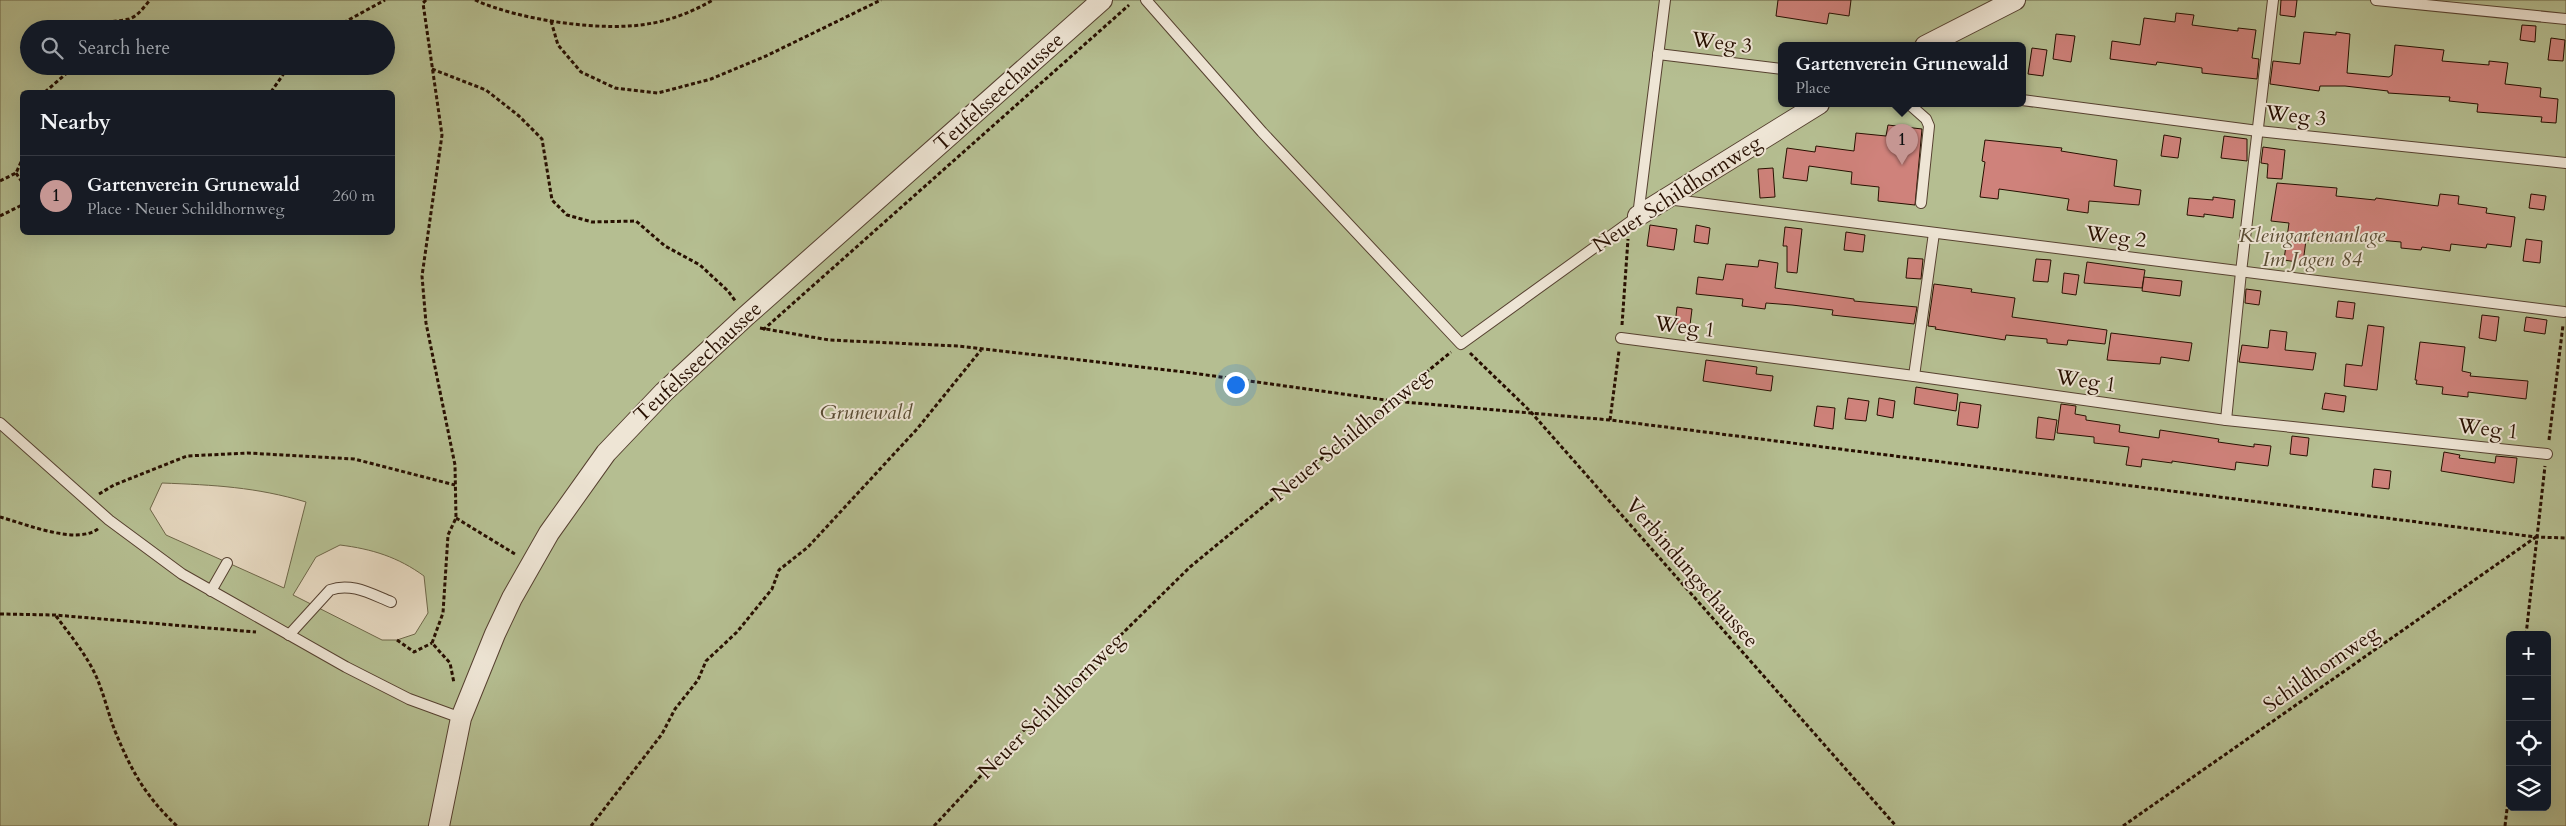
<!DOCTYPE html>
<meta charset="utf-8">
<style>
body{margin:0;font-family:Cardo,serif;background:#20242c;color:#f1f3f6}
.controls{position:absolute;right:15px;bottom:15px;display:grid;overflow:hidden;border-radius:8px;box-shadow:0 5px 20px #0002}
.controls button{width:45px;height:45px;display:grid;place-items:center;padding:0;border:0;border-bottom:1px solid #363941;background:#171b24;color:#f1f3f6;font:25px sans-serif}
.you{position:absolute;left:1235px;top:384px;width:18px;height:18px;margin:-12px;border:4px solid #fff;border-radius:50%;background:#1a73e8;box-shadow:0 0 0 8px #1a73e833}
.badge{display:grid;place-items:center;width:32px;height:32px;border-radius:50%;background:#c59692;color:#111;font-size:16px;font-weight:700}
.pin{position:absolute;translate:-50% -41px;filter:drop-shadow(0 1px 2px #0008)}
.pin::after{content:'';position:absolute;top:26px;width:18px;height:15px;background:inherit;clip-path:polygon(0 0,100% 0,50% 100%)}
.popup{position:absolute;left:1778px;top:42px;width:248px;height:65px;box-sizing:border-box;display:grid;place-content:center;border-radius:8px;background:#171b24;filter:drop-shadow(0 1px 4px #0005);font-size:16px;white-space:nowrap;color:#9ea1a6}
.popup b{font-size:19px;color:#f1f3f6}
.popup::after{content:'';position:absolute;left:50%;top:100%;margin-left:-10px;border:10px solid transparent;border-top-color:#171b24}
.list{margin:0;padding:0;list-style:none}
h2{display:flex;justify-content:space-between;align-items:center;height:65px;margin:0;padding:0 20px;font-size:21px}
h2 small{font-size:16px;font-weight:400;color:#9ea1a6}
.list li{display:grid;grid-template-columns:32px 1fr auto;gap:15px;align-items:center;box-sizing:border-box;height:80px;padding:0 20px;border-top:1px solid #363941}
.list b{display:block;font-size:19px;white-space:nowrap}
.list p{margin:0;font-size:16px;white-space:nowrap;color:#9ea1a6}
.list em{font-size:16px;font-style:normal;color:#9ea1a6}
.icon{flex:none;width:28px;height:28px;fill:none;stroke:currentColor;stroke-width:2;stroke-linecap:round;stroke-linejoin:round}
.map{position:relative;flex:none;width:2566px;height:826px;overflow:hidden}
.search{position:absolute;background:#171b24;box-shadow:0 5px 20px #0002;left:20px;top:20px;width:375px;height:55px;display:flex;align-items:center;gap:12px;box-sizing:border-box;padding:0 18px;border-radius:28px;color:#9ea1a6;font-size:19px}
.panel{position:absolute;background:#171b24;box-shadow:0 5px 20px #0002;left:20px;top:90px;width:375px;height:145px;border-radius:8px}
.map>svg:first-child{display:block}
.green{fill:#b5be91;stroke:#6e6648;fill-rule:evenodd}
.building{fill:#cf827b;stroke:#270f00}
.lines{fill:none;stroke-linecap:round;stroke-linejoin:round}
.lane-casing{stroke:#564130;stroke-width:12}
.street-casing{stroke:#564130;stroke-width:22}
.path{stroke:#270f00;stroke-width:3;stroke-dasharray:4 2.5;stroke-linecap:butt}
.lane{stroke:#eee5d5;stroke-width:10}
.street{stroke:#eee5d5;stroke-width:20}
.labels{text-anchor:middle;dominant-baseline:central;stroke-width:4;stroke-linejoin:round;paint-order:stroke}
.street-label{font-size:21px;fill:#270f00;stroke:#eee5d5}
.park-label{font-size:21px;font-style:italic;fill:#594c33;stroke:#eee5d5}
</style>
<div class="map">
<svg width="2566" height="826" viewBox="0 0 2566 826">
<rect width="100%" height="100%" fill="#e5d7bf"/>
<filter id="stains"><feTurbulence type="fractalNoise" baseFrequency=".004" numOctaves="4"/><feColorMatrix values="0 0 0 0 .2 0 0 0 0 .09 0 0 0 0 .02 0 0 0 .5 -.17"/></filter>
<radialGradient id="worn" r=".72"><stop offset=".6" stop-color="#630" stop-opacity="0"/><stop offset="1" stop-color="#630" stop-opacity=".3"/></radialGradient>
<!-- green -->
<path class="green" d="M0 0H2566V826H0ZM29 29H386V66H29ZM1782 46H2022V104H1782ZM22 92H392V232H22ZM162 483C214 485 256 487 306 502L284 588 166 535 150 509ZM340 545C372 549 398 557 424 576L428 613 415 634 397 640H382L293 595 316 557ZM2510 635H2547V807H2510Z"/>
<!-- building -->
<g class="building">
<path d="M1778 0H1851L1849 16 1829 13 1827 24 1776 16Z"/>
<path d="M2281 0H2297L2295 17 2280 15Z"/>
<path d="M2176 13 2194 15 2192 25 2238 31V28L2256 30 2252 58 2259 59 2257 79 2202 73V68L2157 62 2156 65 2110 59 2112 41 2140 45 2144 18 2175 22Z"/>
<path d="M2522 25 2536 26 2535 42 2520 40Z"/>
<path d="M2304 32 2336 35V32L2350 34 2347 73 2389 77 2392 75 2395 45 2444 50 2442 61 2489 65V61L2508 63 2505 84 2541 88 2540 97 2558 99 2556 123 2541 122 2542 117 2477 112 2478 104 2449 101 2450 97 2388 93V91L2345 86H2320L2319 91 2270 84 2273 61 2300 64Z"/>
<path d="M2056 34 2075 36 2071 62 2053 59Z"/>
<path d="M2551 38 2565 40 2563 61 2548 60Z"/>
<path d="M2032 48 2047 50 2043 76 2028 74Z"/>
<path d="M1888 125 1922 129 1915 205 1878 201 1879 187 1851 184 1852 172 1809 166 1807 181 1783 178 1787 148 1815 152 1816 146 1854 151 1856 133 1886 136Z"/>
<path d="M2164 135 2181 138 2178 158 2161 156Z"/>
<path d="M2224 136 2247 139V161L2221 158Z"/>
<path d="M1985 140 2062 148 2061 151 2117 160 2114 186 2141 190 2139 205 2089 201 2088 213 2067 210 2069 199 2035 194 1999 189 1998 199 1980 197 1985 162 1982 161Z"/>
<path d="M2263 147 2285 150 2282 179 2267 178 2268 164 2261 163Z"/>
<path d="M1773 168 1775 197 1760 198 1758 169Z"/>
<path d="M2277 183 2337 188 2336 196 2375 200 2376 198 2438 206 2440 194 2459 196 2458 204 2487 208 2486 213 2515 217 2511 247 2487 244 2486 248 2451 244 2450 251 2422 247 2421 250 2401 248V242L2334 236 2333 243 2306 240 2303 263 2284 260 2289 223 2271 221Z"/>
<path d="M2531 194 2546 196 2544 210 2529 208Z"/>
<path d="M2213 197 2235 200 2233 218 2204 214V217L2187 215 2189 198 2213 200Z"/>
<path d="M1650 225 1677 229 1674 250 1647 246Z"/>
<path d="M1696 225 1710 228 1708 244 1694 242Z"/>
<path d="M1785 227 1802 229 1797 273 1787 272V246H1783Z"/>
<path d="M1846 232 1865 235 1863 252 1844 250Z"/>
<path d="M2526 239 2542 241 2540 263 2523 261Z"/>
<path d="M1908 258 1923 259 1921 279 1906 278Z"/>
<path d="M2036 259 2051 260 2048 282 2033 281Z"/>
<path d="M1759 260 1778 263 1775 288 1854 299V301L1917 307 1914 324 1832 315 1833 310 1792 305 1766 303 1765 309 1742 306 1743 299 1696 294 1698 277 1723 280 1726 264 1758 267Z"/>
<path d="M2087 262 2145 270 2142 288 2084 283Z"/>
<path d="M2064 273 2079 275 2076 295 2062 293Z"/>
<path d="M2144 277 2182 281 2180 296 2142 291Z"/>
<path d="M1934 284 1972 289 1971 292 2015 298 2012 317 2107 330 2105 344 2068 340 2067 345 2047 343V339L2006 335 2005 340 1935 329 1936 327 1928 326Z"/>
<path d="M2246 289 2261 291 2259 305 2245 303Z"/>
<path d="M2338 301 2355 303 2353 319 2336 317Z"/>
<path d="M1677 307 1692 309 1690 325 1675 324Z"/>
<path d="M2482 315 2499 317 2496 341 2479 338Z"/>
<path d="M2526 317 2547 320 2545 334 2524 331Z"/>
<path d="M2368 325 2384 327 2377 390 2344 386 2346 364 2362 366Z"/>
<path d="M2270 330 2287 332 2285 350 2316 353 2313 370 2239 362 2242 345 2268 348Z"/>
<path d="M2111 333 2192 343 2189 361 2161 357 2160 364 2107 360Z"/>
<path d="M2420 342 2465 347 2462 371 2471 373 2470 376 2528 381 2526 399 2468 392V397L2442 394 2443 387 2416 384 2417 380H2415Z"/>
<path d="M1706 360 1757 367 1756 374 1773 376 1771 391 1703 381Z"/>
<path d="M1916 387 1958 394 1956 411 1914 404Z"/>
<path d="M2325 393 2346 396 2344 412 2322 409Z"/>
<path d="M1848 398 1869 401 1866 421 1845 419Z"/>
<path d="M1879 398 1895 401 1893 418 1877 415Z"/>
<path d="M1960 402 1981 405 1978 428 1957 425Z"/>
<path d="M2061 404 2076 406 2075 414 2086 416V420L2120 425 2119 432 2159 438 2160 430 2219 439 2218 442 2254 447V444L2271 446 2268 466 2236 462 2235 470 2172 461V463L2142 459 2141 467 2126 465 2129 447 2094 443V437L2057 433Z"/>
<path d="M1817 406 1835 408 1833 429 1814 426Z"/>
<path d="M2038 417 2057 420 2054 440 2036 438Z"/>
<path d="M2292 436 2309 438 2307 456 2290 454Z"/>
<path d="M2444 452 2460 455 2459 458 2495 463 2496 456 2517 458 2514 483 2441 471Z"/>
<path d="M2374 469 2391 471 2389 489 2372 487Z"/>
</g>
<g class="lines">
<defs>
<g id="lane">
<path d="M1146 0 1262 132 1461 344 1638 216 1665 0"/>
<path d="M2376 0 2566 19"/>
<path d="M1658 54 1782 69"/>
<path d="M2022 100 2258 131 2566 163"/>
<path d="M1909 104 1926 119 1929 126 1921 203"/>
<path d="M1667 199 2564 312"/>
<path d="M1621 338 1914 376 2226 420 2547 454"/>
<path d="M1914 376 1934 233"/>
<path d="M2226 420 2241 272 2273 0"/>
<path d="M0 423 109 520 182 574 346 667 409 699 461 718"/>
<path d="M211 591 227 563"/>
<path d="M289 635 330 590C351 582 371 594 391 602"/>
</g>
<g id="street">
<path d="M1925 46 2015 0"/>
<path d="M1638 216 1819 104"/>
<path d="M439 826 461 718 495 634 512 598 549 533 606 453 664 392 746 316 1102 0"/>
</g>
</defs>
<!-- lane casing -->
<use href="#lane" class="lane-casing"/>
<!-- street casing -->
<use href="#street" class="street-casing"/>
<!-- path -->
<g class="path">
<path d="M426 0 423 3 442 135 422 276 426 323 455 465 456 518 448 535 443 613 432 643 450 663 454 683"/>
<path d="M475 0C519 20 605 33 653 23 674 19 694 11 713 0"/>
<path d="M551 21 558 45 581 72 615 88 658 93 711 79 766 56 881 0"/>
<path d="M95 29C106 20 117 22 129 19 138 16 144 7 150 0"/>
<path d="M332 29 385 0"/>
<path d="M432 69 486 90 519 116 542 139 552 200 567 215 592 222 636 221 665 246 700 265 728 291 736 302"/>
<path d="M45 92 75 66"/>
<path d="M271 92 289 66"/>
<path d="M16 173 22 182"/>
<path d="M0 181 16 173 22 160"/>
<path d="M0 216 22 205"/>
<path d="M1622 325 1628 239"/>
<path d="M760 328 829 340 958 346 1185 372 1393 401 1610 420 2536 537 2566 538"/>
<path d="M763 330 1129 5"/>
<path d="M1470 353 1530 411 1896 826"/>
<path d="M1610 420 1619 351"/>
<path d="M2549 440 2563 325"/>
<path d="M99 494 114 485 187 456 248 453 354 459 455 485"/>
<path d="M0 517C26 524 78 546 99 528"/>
<path d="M456 518 515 554"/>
<path d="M0 614 55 615 256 632"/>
<path d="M56 616C70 635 86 654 96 676 104 694 108 713 115 731 131 770 145 796 177 826"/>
<path d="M2526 635 2545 466"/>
<path d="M397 640 414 652 432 643"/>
<path d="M591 826 662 734 675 709 698 680 706 661 737 632 772 589 779 570 808 547 917 429 981 350"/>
<path d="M934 826 1018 736 1190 567 1451 352"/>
<path d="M2123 826 2536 537"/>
<path d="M2505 826 2510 784"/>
</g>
<!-- lane -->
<use href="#lane" class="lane"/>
<!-- street -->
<use href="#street" class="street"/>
</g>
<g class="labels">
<!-- street labels -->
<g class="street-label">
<text transform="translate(1722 43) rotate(7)">Weg 3</text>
<text transform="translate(999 92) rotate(-42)">Teufelsseechaussee</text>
<text transform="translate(2296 116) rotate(6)">Weg 3</text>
<text transform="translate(1677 194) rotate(-33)">Neuer Schildhornweg</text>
<text transform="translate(2116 237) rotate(7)">Weg 2</text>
<text transform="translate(1685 327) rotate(7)">Weg 1</text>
<text transform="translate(698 362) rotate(-43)">Teufelsseechaussee</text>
<text transform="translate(2086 381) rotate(8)">Weg 1</text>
<text transform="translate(2488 429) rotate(6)">Weg 1</text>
<text transform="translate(1351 435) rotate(-39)">Neuer Schildhornweg</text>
<text transform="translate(1692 573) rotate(49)">Verbindungschaussee</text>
<text transform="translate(2321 669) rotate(-35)">Schildhornweg</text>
<text transform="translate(1051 706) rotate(-45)">Neuer Schildhornweg</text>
</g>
<!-- park labels -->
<g class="park-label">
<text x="2312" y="235">Kleingartenanlage<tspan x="2312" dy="24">Im Jagen 84</tspan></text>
<text x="866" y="412">Grunewald</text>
</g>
</g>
<rect width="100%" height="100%" filter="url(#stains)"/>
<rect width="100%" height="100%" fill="url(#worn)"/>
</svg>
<div class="controls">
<button>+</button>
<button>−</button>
<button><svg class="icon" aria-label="locate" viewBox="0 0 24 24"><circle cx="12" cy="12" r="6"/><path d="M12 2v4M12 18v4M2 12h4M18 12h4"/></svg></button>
<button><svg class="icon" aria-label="layers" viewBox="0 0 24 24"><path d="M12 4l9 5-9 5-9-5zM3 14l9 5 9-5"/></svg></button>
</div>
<div class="you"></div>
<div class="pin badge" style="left:1902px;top:165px">1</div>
<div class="popup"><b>Gartenverein Grunewald</b>Place</div>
<div class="search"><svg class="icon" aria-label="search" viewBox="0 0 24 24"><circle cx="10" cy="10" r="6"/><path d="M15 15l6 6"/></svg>Search here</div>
<section class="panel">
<h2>Nearby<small></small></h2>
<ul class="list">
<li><span class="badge">1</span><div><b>Gartenverein Grunewald</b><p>Place · Neuer Schildhornweg</p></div><em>260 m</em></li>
</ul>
</section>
</div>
